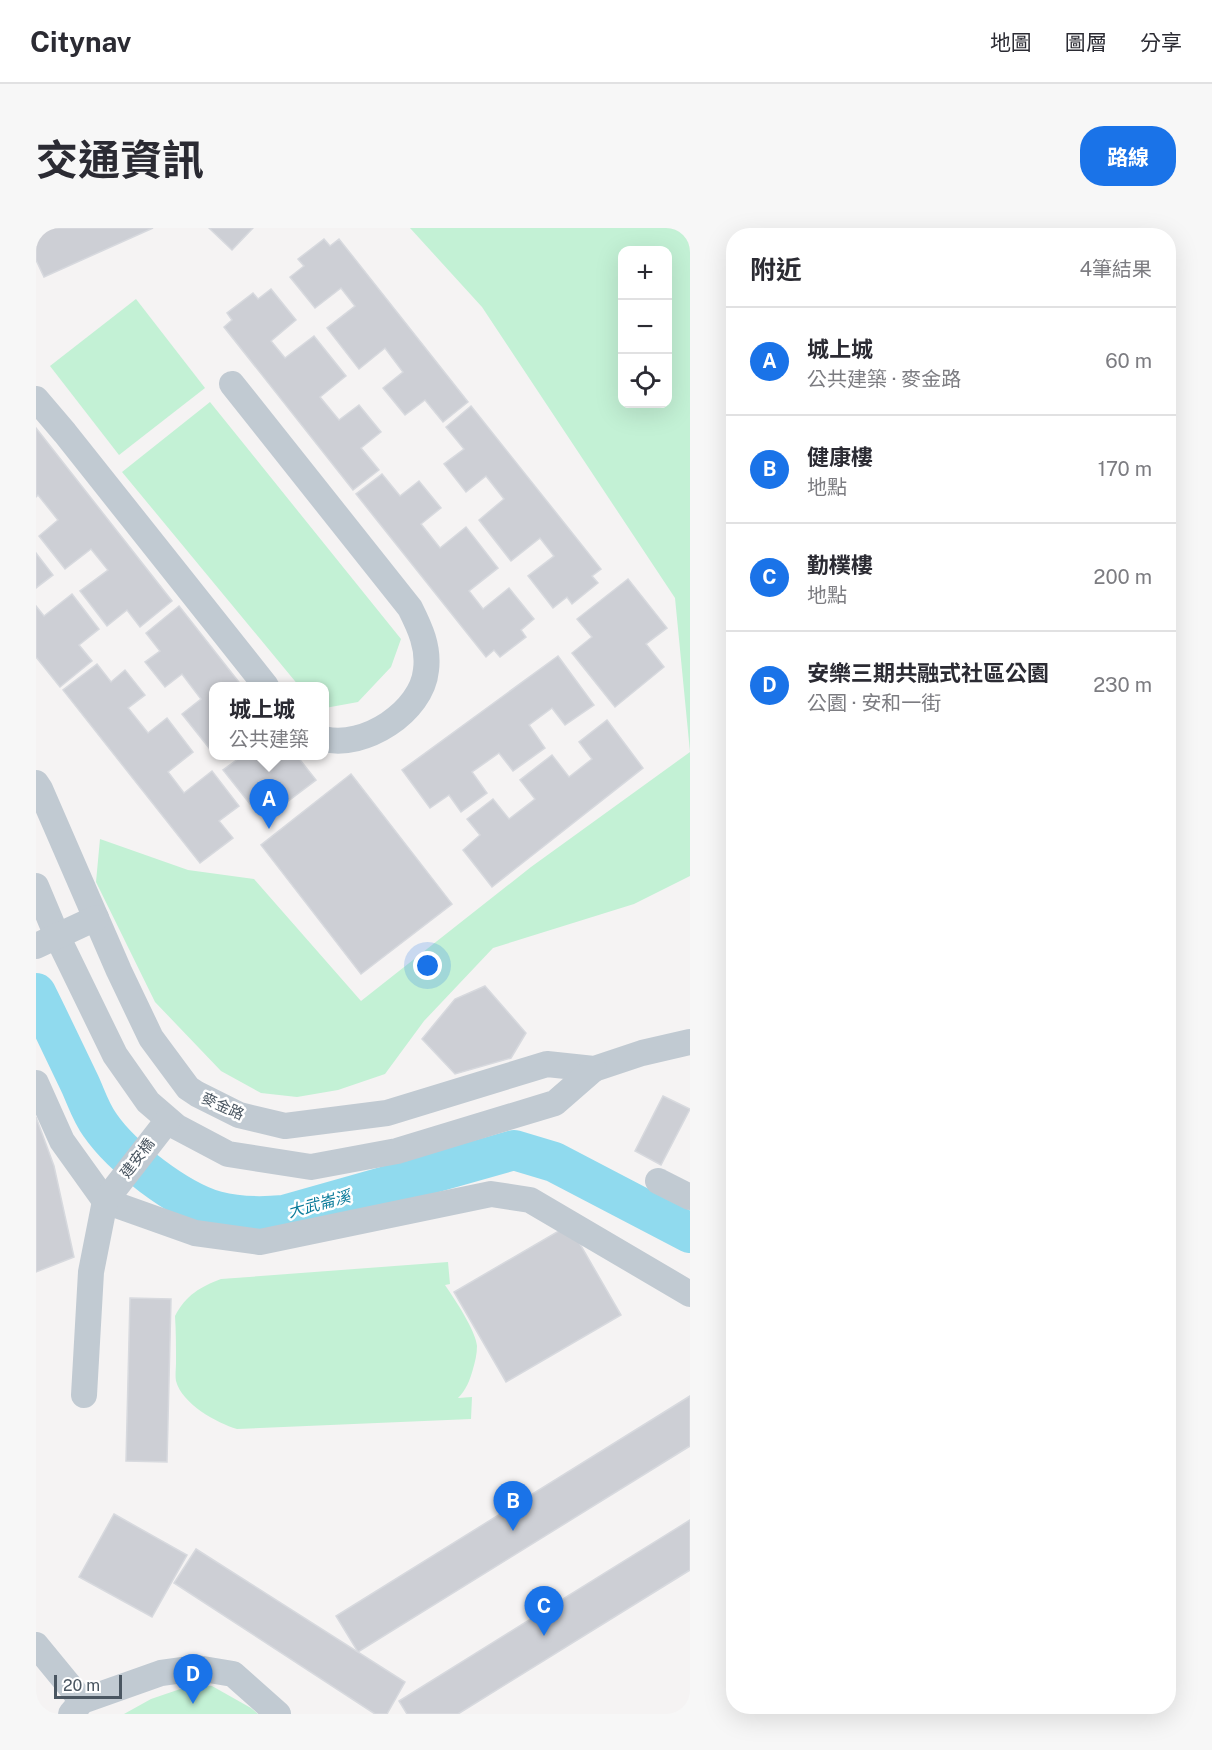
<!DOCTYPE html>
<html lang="zh-TW">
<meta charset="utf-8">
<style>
body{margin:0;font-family:"Public Sans","Noto Sans TC",sans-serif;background:#f7f7f7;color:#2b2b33}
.controls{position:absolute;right:18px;top:18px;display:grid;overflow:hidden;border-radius:12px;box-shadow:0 6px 24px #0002}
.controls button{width:54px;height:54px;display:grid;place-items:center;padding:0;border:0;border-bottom:2px solid #e1e1e2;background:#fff;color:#2b2b33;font:30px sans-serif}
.scale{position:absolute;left:18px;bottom:15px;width:68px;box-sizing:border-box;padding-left:6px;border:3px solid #4a5661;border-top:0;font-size:16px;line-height:21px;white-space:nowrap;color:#4a5661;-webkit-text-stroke:4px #fff;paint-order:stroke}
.you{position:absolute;left:392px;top:738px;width:21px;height:21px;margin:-15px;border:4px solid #fff;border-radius:50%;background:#1a73e8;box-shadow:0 0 0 9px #1a73e833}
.badge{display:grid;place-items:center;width:39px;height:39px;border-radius:50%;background:#1a73e8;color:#fff;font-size:20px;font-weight:700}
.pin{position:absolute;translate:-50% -50px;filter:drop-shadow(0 2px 3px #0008)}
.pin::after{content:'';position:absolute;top:32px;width:21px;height:18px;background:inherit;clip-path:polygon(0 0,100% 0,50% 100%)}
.popup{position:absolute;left:173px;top:454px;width:120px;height:78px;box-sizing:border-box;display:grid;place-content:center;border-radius:12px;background:#fff;filter:drop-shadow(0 2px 4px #0005);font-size:20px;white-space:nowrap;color:#7c7c81}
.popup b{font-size:22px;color:#2b2b33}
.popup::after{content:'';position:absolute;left:50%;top:100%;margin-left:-12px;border:12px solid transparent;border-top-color:#fff}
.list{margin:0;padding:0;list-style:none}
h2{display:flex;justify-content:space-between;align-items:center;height:78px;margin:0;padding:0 24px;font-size:26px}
h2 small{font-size:20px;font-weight:400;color:#7c7c81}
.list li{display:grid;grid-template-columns:39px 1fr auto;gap:18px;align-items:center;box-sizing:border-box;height:108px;padding:0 24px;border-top:2px solid #e1e1e2}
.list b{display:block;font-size:22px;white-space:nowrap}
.list p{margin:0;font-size:20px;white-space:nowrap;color:#7c7c81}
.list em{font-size:20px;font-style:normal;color:#7c7c81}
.icon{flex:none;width:33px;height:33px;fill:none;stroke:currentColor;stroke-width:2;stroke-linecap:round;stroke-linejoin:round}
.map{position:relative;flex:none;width:654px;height:1486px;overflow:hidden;border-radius:24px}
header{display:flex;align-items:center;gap:36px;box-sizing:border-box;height:84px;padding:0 30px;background:#fff;border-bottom:2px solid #e1e1e2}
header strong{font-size:28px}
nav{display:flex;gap:33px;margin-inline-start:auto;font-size:21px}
.intro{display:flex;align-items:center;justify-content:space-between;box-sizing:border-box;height:144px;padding:0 36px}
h1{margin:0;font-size:42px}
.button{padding:15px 27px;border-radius:24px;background:#1a73e8;color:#fff;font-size:21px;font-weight:700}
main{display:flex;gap:36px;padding:0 36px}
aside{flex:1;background:#fff;border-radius:24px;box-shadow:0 6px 24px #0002}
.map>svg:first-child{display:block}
.green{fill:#c3f1d5;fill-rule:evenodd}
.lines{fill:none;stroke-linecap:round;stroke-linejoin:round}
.river{stroke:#90daee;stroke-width:40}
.building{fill:#cdcfd5;stroke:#d7d9de;stroke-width:1.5}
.minor{stroke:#c1cad2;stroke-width:26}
.labels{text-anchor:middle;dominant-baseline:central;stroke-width:5;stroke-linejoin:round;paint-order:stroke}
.street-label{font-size:15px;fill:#4a5661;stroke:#fff}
.water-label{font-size:16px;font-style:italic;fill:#0c7c9b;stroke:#fff}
</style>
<header>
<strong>Citynav</strong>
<nav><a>地圖</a><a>圖層</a><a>分享</a></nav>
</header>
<div class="intro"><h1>交通資訊</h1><a class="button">路線</a></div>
<main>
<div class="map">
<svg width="654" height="1486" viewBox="0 0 654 1486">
<rect width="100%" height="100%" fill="#f5f3f3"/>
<!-- green -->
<g class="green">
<path d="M374 0H654V648L598 676 457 720 388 793 349 846 302 862 261 869 225 865 185 843 119 774 60 654 64 611 152 642 218 651 325 773 495 639 654 524 639 370 446 79ZM586 22H632V176H586Z"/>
<path d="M100 71 169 160 83 227 14 138Z"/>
<path d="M174 174 365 411 355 439 322 474 289 480 288 458H263L86 244Z"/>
<path d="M412 1034 414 1056 409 1057C418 1070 440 1103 441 1118 441 1126 439 1134 437 1141 434 1152 430 1162 422 1170L436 1169 435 1191 201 1201C181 1195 146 1176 140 1153 139 1148 140 1140 140 1135 140 1119 140 1103 139 1088 150 1067 164 1059 185 1051Z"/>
<path d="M156 1457 176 1458 215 1480 222 1486H88L115 1471Z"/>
</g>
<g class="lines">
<!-- river -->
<path class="river" d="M0 765C15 795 29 825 44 856 50 869 55 885 64 897 86 929 142 972 180 983 202 989 225 989 248 987L478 922 518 934 654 1005"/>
</g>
<!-- building -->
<g class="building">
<path d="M0 0H117L8 49 0 32Z"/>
<path d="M173 0H217L196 22Z"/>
<path d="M288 11 294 18 303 11 432 174 407 194 389 172 369 187 347 160 367 144 349 120 323 141 291 100 319 78 305 60 279 80 254 49 268 38 262 31Z"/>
<path d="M235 61 260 92 235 113 249 130 278 108 310 148 284 169 303 192 323 177 345 204 325 220 343 242 317 262 188 99 196 92 191 85 217 65 222 71Z"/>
<path d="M435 178 565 341 556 348 562 355 536 376 531 369 517 380 492 348 518 328 504 310 475 333 443 292 468 271 450 248 430 264 408 236 428 221 410 199Z"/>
<path d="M0 200 136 373 104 399 91 382 71 398 44 363 72 342 55 321 29 341 3 308 22 292 2 267 0 269Z"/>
<path d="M346 246 364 268 383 253 405 280 385 296 404 320 430 299 462 340 433 363 447 381 473 360 498 391 485 402 490 409 464 429 458 422 450 429 320 266Z"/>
<path d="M0 325 17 347 0 360Z"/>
<path d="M592 351 631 400 610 416 628 439 579 479 536 425 556 409 541 391Z"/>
<path d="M36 366 63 401 43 417 56 433 24 459 0 429V378L8 388Z"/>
<path d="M143 378 206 458H178V516L173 520 146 486 165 471 146 446 129 459 109 434 124 423 110 405Z"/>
<path d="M522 428 558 477 529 497 516 480 493 497 509 520 477 543 463 525 436 544 451 565 425 584 413 567 394 580 366 542Z"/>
<path d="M61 436 75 454 89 442 109 467 92 480 112 505 131 490 157 524 132 544 148 565 176 543 203 578 183 593 197 610 164 635 27 462Z"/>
<path d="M571 492 607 540 456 659 427 622 444 607 431 591 457 571 473 591 499 571 484 552 516 527 533 549 556 531 543 514Z"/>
<path d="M206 528H261L280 552 247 577 234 561 214 576 187 542Z"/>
<path d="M315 546 416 676 325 746 225 617Z"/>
<path d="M449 758 490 805 475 830 419 846 386 811 419 771Z"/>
<path d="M627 868 654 881 625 937 599 923Z"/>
<path d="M0 889 18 938 38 1029 0 1044Z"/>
<path d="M533 997 585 1087 470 1154 418 1064Z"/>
<path d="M94 1070 135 1071 131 1234 90 1233Z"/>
<path d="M654 1168V1218L322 1424 300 1388Z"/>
<path d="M78 1286 151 1327 116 1389 43 1349Z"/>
<path d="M654 1292V1342L422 1486H371L363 1473Z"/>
<path d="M160 1321 369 1454 351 1486H339L138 1355Z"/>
<path d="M654 1478V1486H641Z"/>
</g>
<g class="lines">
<!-- minor -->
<g class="minor">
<path d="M196 156 374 380C384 400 393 419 390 442 386 484 328 521 288 511"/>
<path d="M0 171 29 205 230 458"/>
<path d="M0 555 4 561 83 743 115 810 152 860 161 866 203 887 249 898 351 885 511 836 558 841 606 825 654 814"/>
<path d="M0 658 21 708 79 827 112 874 141 899 192 926 275 939 361 923 519 875 558 841"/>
<path d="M0 718 60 690"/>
<path d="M0 855 26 913 69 973 159 1005 224 1014 455 966 494 972 654 1066"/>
<path d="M622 953 654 969"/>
<path d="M48 1167 55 1044 69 973 132 892"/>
<path d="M0 1417 46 1473"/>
<path d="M35 1486 46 1473 125 1445 161 1440 197 1446 242 1486"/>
</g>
</g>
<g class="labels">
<!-- street labels -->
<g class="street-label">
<text transform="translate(187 878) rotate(24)">麥金路</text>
<text transform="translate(101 930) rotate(-53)">建安橋</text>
</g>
<!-- water labels -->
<g class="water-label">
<text transform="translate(283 976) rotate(-15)">大武崙溪</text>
</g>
</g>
</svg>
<div class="controls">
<button>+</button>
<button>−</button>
<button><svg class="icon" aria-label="locate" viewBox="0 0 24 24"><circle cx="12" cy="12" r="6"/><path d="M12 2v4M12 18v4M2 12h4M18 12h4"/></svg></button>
</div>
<div class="scale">20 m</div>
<div class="you"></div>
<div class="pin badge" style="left:233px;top:601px">A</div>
<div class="popup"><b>城上城</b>公共建築</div>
<div class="pin badge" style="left:477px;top:1303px">B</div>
<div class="pin badge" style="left:508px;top:1408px">C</div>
<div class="pin badge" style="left:157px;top:1476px">D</div>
</div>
<aside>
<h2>附近<small>4筆結果</small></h2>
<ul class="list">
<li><span class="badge">A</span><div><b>城上城</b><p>公共建築 · 麥金路</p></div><em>60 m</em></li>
<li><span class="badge">B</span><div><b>健康樓</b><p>地點</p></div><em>170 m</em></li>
<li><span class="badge">C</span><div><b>勤樸樓</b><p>地點</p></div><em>200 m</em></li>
<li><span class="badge">D</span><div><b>安樂三期共融式社區公園</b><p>公園 · 安和一街</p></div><em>230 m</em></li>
</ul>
</aside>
</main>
